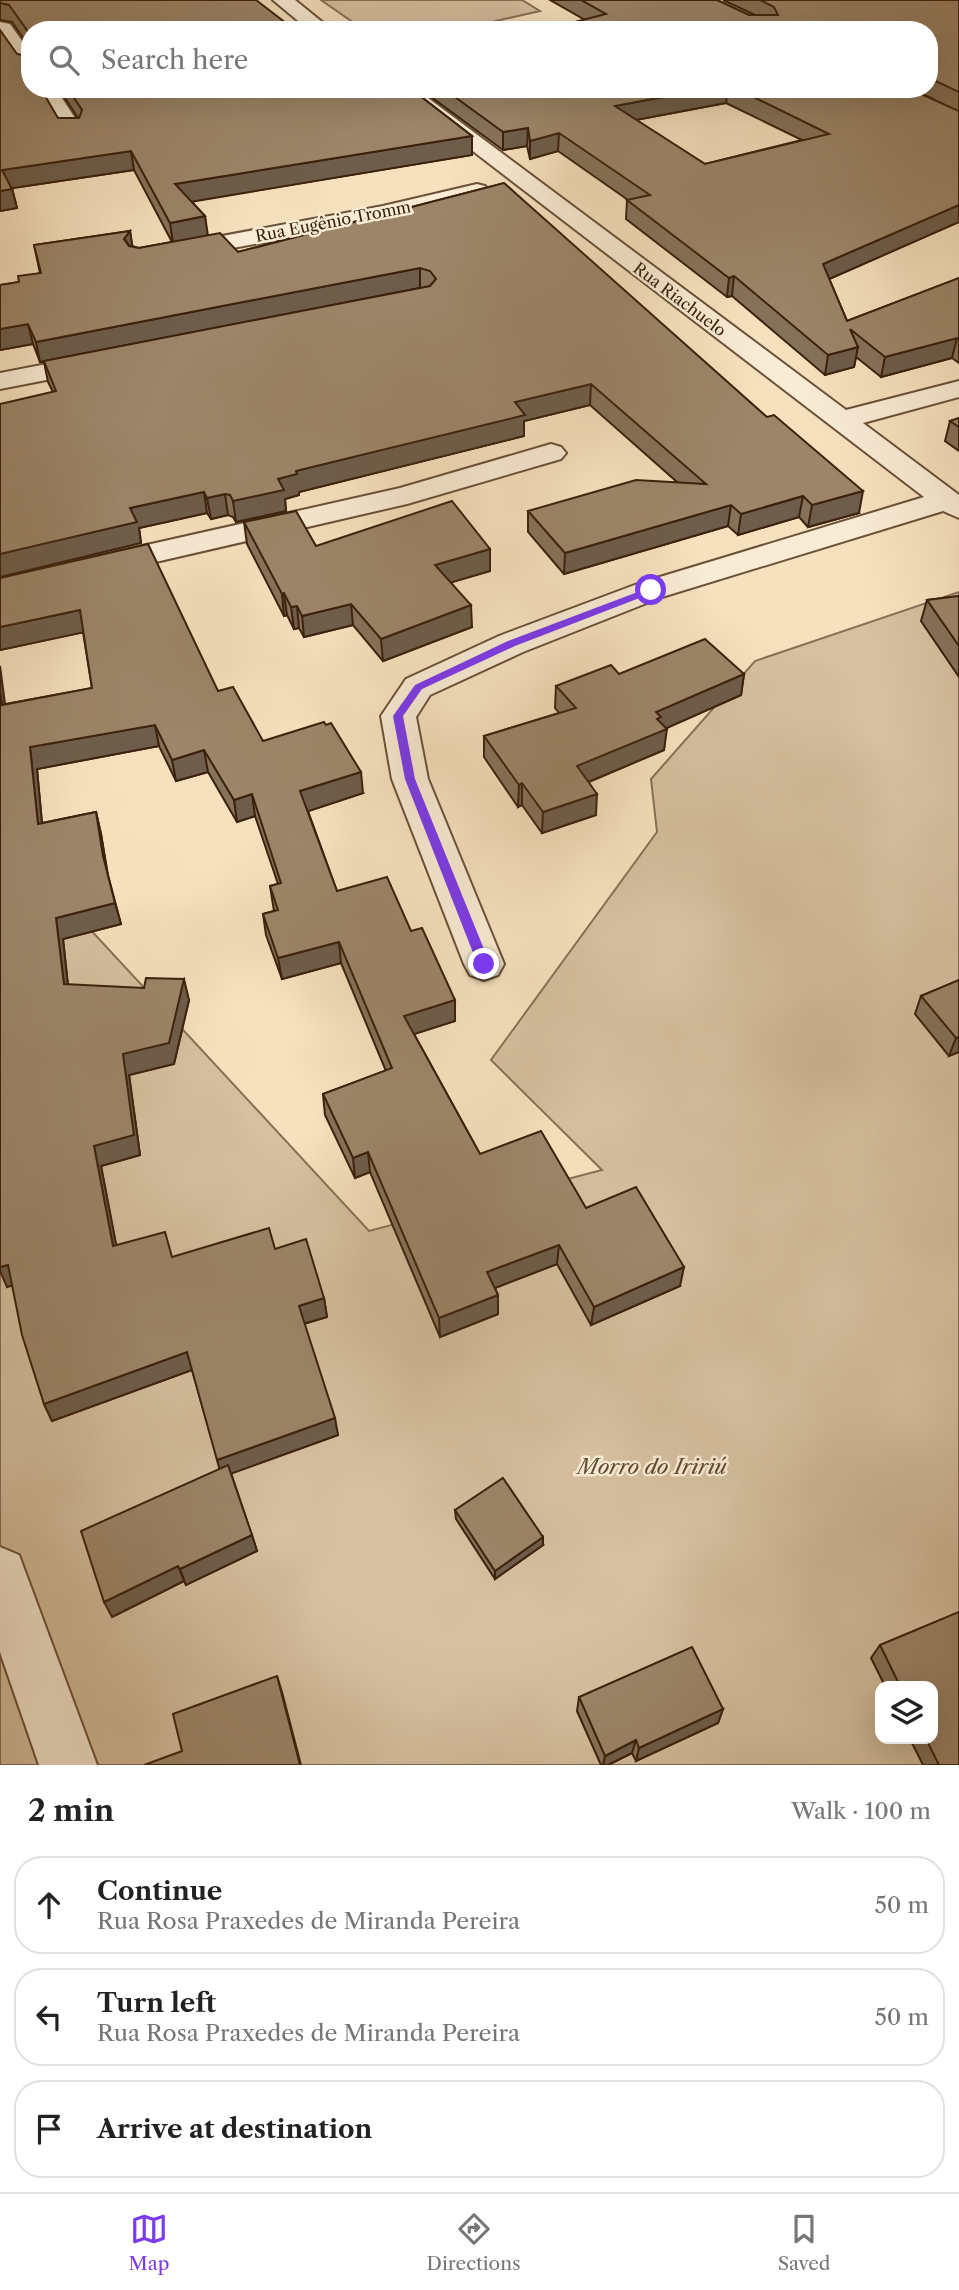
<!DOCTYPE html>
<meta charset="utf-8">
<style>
body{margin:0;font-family:"Libre Caslon Text",serif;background:#f2f2f2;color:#222}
.controls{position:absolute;right:21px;bottom:21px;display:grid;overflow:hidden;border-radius:14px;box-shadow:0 7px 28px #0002}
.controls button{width:63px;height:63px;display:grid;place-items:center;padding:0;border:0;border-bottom:2px solid #e0e0e0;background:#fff;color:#222;font:35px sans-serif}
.stop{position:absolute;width:21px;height:21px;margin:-16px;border:5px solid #7c3aed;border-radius:50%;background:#fff}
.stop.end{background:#7c3aed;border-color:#fff;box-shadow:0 2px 7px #0008}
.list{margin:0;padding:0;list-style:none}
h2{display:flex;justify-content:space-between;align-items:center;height:91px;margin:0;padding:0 28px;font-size:30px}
h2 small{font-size:23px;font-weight:400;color:#767676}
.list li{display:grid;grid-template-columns:46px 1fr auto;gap:21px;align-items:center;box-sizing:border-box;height:98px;margin:0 14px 14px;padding:0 14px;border:2px solid #e0e0e0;border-radius:28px}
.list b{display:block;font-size:26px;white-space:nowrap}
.list p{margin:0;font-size:23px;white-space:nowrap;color:#767676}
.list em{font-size:23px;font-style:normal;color:#767676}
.icon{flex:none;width:38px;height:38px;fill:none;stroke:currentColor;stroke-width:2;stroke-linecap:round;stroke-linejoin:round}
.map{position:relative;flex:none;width:959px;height:1765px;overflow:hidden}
.search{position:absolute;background:#fff;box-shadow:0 7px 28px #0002;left:21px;right:21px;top:21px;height:77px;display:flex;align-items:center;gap:18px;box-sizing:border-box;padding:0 24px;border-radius:28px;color:#767676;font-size:26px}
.sheet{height:427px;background:#fff}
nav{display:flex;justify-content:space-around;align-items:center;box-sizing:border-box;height:98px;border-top:2px solid #e0e0e0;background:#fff;font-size:19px;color:#767676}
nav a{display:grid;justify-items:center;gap:4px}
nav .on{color:#7c3aed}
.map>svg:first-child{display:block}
.green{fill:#d6c0a0;stroke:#887056;stroke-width:2;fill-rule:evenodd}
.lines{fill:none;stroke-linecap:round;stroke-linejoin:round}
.minor-casing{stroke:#6a5138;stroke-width:4}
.minor{fill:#f9ecd5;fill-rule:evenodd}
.wall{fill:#86725a;stroke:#3b210c;stroke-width:2;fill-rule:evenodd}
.shaded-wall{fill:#6d5d4a;stroke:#3b210c;stroke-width:2}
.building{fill:#9c8569;stroke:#3b210c;stroke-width:2}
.route{fill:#7c3aed}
.labels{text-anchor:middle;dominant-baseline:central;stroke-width:5;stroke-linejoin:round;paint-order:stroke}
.far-street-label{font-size:16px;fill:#3b210c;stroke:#f9ecd5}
.near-park-label{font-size:21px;font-style:italic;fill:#624931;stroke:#f9ecd5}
</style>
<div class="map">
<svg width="959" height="1765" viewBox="0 0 959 1765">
<rect width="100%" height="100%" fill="#f6e1be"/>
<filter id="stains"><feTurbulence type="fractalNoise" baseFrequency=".00286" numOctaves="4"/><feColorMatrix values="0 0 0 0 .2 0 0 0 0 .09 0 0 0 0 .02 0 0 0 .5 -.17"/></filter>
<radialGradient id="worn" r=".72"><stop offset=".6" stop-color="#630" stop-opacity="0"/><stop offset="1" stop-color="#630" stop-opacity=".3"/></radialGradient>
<!-- green -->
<g class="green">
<path d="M321 0H522L540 11 456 30H364Z"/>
<path d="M959 592V1765H0V937L88 927 369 1231 602 1170 491 1060 657 832 651 779 755 661ZM880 1686H933V1739H880Z"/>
</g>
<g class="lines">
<defs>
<g id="minor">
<path d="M273 0H295L332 30H309Z"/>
<path d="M0 22 10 24 30 52V73L23 71 0 38Z"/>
<path d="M35 89H56L83 130 80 135H64Z"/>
<path d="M392 89H416L846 410 959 381V397L863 423 959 495V518L943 511 662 597 523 652 430 695 416 717 428 779 504 964 498 975 484 980 470 975 464 964 392 779 381 716 406 679 499 636 640 583 924 497Z"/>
<path d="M477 184 485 186 489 191 485 196 383 220 179 258 170 256 167 251 170 246 179 244 383 206Z"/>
<path d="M98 354 108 356 112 362 108 368 0 389V373Z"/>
<path d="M551 444 561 447 566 453 561 459 407 504 0 598V578L400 488Z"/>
<path d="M0 1547 19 1555 97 1765H39L0 1652Z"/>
</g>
</defs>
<!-- minor casing -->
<use href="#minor" class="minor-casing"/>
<!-- minor -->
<use href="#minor" class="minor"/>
</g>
<!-- wall -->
<g class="wall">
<path d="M0 0H256L30 30V89L58 118H78L59 89H411L472 136V155L191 201 205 216 207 235 238 252 504 183 859 513 808 527 799 517 738 535 728 526 564 574 528 532V511L677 482 590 405 524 421V436L299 492V495L285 499 286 511 236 522 233 517 228 515 211 519 207 513 139 528 141 543 53 392 48 382 44 362H40L33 344 0 350V285L19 282 40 273 34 245 130 231 132 246 139 248 172 242 134 170 12 188 17 208 0 211 17 54 28 57V45L12 22 0 20Z"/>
<path d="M550 0H717L749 15H755L723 0H959V222L829 279 847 321 959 278V363L952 358 881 377 856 357 854 367 825 375 732 296 727 297 626 219 627 200H628L558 151 530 159 527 146 503 150 423 91V89H910L935 100 912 89H929V30H563V25L585 20ZM726 103 802 140 705 164 636 120Z"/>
<path d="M959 418V451L945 441 950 421Z"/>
<path d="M244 522 316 546 490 549V571L451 582 472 627 383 661 353 625 304 637 299 628 294 629 287 615 284 616 247 544Z"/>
<path d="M0 578 218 691 263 741 363 793 308 811 337 891 411 931 455 1021 414 1034 480 1154 586 1208 680 1286 591 1325 557 1264 495 1288 498 1295V1314L440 1337 370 1172 355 1178 325 1115 323 1094 386 1071 341 963 282 979 266 935 263 914 274 911 270 886 278 884 255 816 237 822 208 772 176 781 159 746 37 769 42 823 96 812 101 834 108 875 121 924 63 939 68 985 189 1000 174 1064 129 1075 140 1155 101 1166 116 1245 173 1257 275 1249 324 1298 327 1317 304 1324 338 1435 231 1473 257 1551 186 1585 184 1581 112 1617 220 1469 192 1370 52 1421 44 1404 12 1285 7 1287 5 704 92 688 83 632 0 650Z"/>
<path d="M959 596V677L921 621 927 600Z"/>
<path d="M619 674H744L741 695 666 728 664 750 589 782 596 815 542 833 522 805 518 807 484 757V736L559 713 555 708 556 686Z"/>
<path d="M959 980V1052L949 1056 915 1014 921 996Z"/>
<path d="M455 1510 543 1545 495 1579 456 1519Z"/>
<path d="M959 1612V1765H923L910 1739H933V1686H885L871 1658 880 1645Z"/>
<path d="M579 1697 723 1709 718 1723 636 1761 632 1753 608 1765H601L577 1711Z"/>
</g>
<!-- shaded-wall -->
<g class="shaded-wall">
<path d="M705 89H728L726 103 614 124 615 106Z"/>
<path d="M528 128 527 146 503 150V132Z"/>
<path d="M559 133 558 151 530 159V141Z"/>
<path d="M472 136V155L178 204 175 184Z"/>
<path d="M131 151 134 170 6 189 2 170Z"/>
<path d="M12 189 17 208 0 211V191Z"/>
<path d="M959 205V222L820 283 823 264Z"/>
<path d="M205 216 208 236 173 243 170 223Z"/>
<path d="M130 231 133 250 124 239Z"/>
<path d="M420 268V288L40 362 36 342Z"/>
<path d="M734 276 732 296 727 297 729 278Z"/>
<path d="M28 324 33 344 0 350V329Z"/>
<path d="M957 338 952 358 881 377 885 357Z"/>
<path d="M858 347 854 367 825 375 828 355Z"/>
<path d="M591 384 590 405 524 421V436L299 492V495L285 499 286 511 236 522 233 501 296 471 515 402Z"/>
<path d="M863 491 859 513 808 527 812 505Z"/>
<path d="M204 492 207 513 139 528 141 543 0 577V554L130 508Z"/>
<path d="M225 494 228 515 211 519 207 498Z"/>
<path d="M803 496 799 517 738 535 741 514Z"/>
<path d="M731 505 728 526 564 574 565 553Z"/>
<path d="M490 549V571L436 587 435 565Z"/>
<path d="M284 593 287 615 284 616 282 594Z"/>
<path d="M351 604 353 625 304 637 302 616Z"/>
<path d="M471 605 472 627 383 661 381 639Z"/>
<path d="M297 606 299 628 294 629 291 607Z"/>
<path d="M80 610 85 632 0 650V627Z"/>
<path d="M0 666 8 727 2 705 0 692Z"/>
<path d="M744 674 741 695 660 731 667 729 664 750 576 787 577 766 656 712Z"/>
<path d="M155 725 159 746 37 769 44 845 38 824 30 747Z"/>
<path d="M204 750 208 772 176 781 172 760Z"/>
<path d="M361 772 363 793 303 813 300 791Z"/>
<path d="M522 783V805L518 807 519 785Z"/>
<path d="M252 794 255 816 237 822 234 800Z"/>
<path d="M597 794 596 815 542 833 543 812Z"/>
<path d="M96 812 101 834 108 878 103 856Z"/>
<path d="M115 903 121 924 63 939 70 1005 64 984 56 918Z"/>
<path d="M339 942 341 963 282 979 278 958Z"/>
<path d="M184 979 189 1000 174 1064 129 1075 140 1155 101 1166 120 1265 113 1246 94 1146 123 1054Z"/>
<path d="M455 1000V1021L405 1037 404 1016Z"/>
<path d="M959 1037V1052L949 1056 956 1038Z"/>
<path d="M368 1152 370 1172 355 1178 353 1158Z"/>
<path d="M559 1245 557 1264 487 1291V1272Z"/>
<path d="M8 1265 17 1284 7 1287 0 1271V1267Z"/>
<path d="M684 1267 680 1286 591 1325 594 1307Z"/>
<path d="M498 1295V1314L440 1337 439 1318Z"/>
<path d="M324 1298 327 1317 302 1324 299 1306Z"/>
<path d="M187 1352 192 1370 52 1421 44 1404Z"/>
<path d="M335 1418 338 1435 222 1477 217 1460Z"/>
<path d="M252 1535 257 1551 186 1585 180 1569Z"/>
<path d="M543 1537V1545L495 1579V1571Z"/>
<path d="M178 1566 184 1581 112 1617 104 1602Z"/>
<path d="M277 1676 282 1692 301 1765H300Z"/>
<path d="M723 1709 718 1723 636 1761 639 1748Z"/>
<path d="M636 1740 632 1753 608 1765H603L605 1756Z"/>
</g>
<!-- building -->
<g class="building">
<path d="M0 0H256L295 30H30V69L29 70 30 72V89H41L58 118H79L82 110 68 89H411L472 136 175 184 205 216 170 223 131 151 2 170 12 189 0 191V30L17 54 28 57 29 33 9 5 0 3Z"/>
<path d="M581 0H717L749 15H778L774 7 760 0H959V92L929 78V30H572L563 25 606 14Z"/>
<path d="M444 89H705L615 106 705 164 829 134 737 89H910L959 111V205L823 264 847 321 959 278V340L957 338 885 357 850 329 858 347 828 355 734 276 729 278 627 200 650 195 559 133 530 141 528 128 503 132Z"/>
<path d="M504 183 767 417 774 415 863 491 812 505 803 496 741 514 731 505 565 553 528 511 636 480 706 484 591 384 515 402 525 415 296 471 297 474 278 479 284 490 233 501 230 495 225 494 207 498 204 492 130 508 137 522 0 554V404L56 391 44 361 430 286 436 279 430 271 420 268 36 342 28 324 0 329V285L19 282 18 276 41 273 34 245 130 231 124 239 129 246 139 248 220 233 238 252Z"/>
<path d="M959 418V427L950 421Z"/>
<path d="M452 501 490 549 435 565 471 605 381 639 351 604 302 616 297 606 291 607 284 593 282 594 244 522 296 511 316 546Z"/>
<path d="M148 544 218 691 233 687 263 741 324 722 326 725 331 723 361 772 300 791 337 891 387 877 411 931 422 928 455 1000 404 1016 480 1154 541 1131 586 1208 636 1187 684 1267 594 1307 559 1245 487 1272 498 1295 439 1318 368 1152 353 1158 323 1094 392 1068 339 942 278 958 263 914 278 910 270 886 281 883 252 794 234 800 204 750 172 760 155 725 30 747 38 824 96 812 103 856 115 903 56 918 64 984 144 988 146 978 184 979 169 1043 123 1054 134 1135 94 1146 113 1246 165 1232 172 1257 269 1228 275 1249 306 1239 324 1298 299 1306 335 1418 217 1460 187 1352 44 1404 22 1335 8 1265 0 1267V692L2 705 92 688 80 610 0 627V578Z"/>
<path d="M959 596V646L927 600Z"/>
<path d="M705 639 744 674 656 712 661 717 657 719 667 729 577 766 597 794 543 812 522 783 519 785 484 736 576 708 556 686 611 665 619 674Z"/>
<path d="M959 980V1037L956 1038 921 996Z"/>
<path d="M228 1465 252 1535 180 1569 178 1566 104 1602 81 1531Z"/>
<path d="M503 1478 543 1537 495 1571 455 1510Z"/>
<path d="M959 1612V1765H939L926 1739H933V1686H900L880 1645Z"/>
<path d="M692 1647 723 1709 639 1748 636 1740 605 1756 579 1697Z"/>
<path d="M277 1676 300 1765H144L182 1751 173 1714Z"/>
</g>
<!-- route -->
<path class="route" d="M651 587 655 588V592L515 646 422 689 403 716 415 779 490 964 488 968H479L405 779 393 716 415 685 508 641Z"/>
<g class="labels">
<!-- far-street labels -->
<g class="far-street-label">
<text transform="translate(333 221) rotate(-11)">Rua Eugênio Tromm</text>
<text transform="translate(680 299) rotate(37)">Rua Riachuelo</text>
</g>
<!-- near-park labels -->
<g class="near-park-label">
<text x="652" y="1466">Morro do Iririú</text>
</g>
</g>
<rect width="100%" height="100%" filter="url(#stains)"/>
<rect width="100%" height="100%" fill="url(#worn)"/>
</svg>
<div class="controls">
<button><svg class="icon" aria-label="layers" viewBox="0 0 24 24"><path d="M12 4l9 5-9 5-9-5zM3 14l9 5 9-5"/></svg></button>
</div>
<div class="stop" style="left:651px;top:590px"></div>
<div class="stop end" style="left:484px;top:964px"></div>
<div class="search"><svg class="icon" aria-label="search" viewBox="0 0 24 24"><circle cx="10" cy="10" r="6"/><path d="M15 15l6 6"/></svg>Search here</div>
</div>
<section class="sheet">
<h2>2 min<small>Walk · 100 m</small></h2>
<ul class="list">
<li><svg class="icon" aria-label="ahead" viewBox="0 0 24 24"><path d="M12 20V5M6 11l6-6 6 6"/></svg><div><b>Continue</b><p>Rua Rosa Praxedes de Miranda Pereira</p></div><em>50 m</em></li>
<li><svg class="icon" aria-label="left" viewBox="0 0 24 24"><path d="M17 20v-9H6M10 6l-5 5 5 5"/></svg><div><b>Turn left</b><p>Rua Rosa Praxedes de Miranda Pereira</p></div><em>50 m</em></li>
<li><svg class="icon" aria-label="arrive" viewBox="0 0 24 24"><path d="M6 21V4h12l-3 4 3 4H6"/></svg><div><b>Arrive at destination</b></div></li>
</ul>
</section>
<nav>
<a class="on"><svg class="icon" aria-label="map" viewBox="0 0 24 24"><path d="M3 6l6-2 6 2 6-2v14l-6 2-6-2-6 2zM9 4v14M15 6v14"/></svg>Map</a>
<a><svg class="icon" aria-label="directions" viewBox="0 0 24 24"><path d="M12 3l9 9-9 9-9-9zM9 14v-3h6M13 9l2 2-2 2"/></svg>Directions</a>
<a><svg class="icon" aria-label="saved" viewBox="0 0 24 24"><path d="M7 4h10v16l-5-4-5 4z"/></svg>Saved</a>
</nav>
